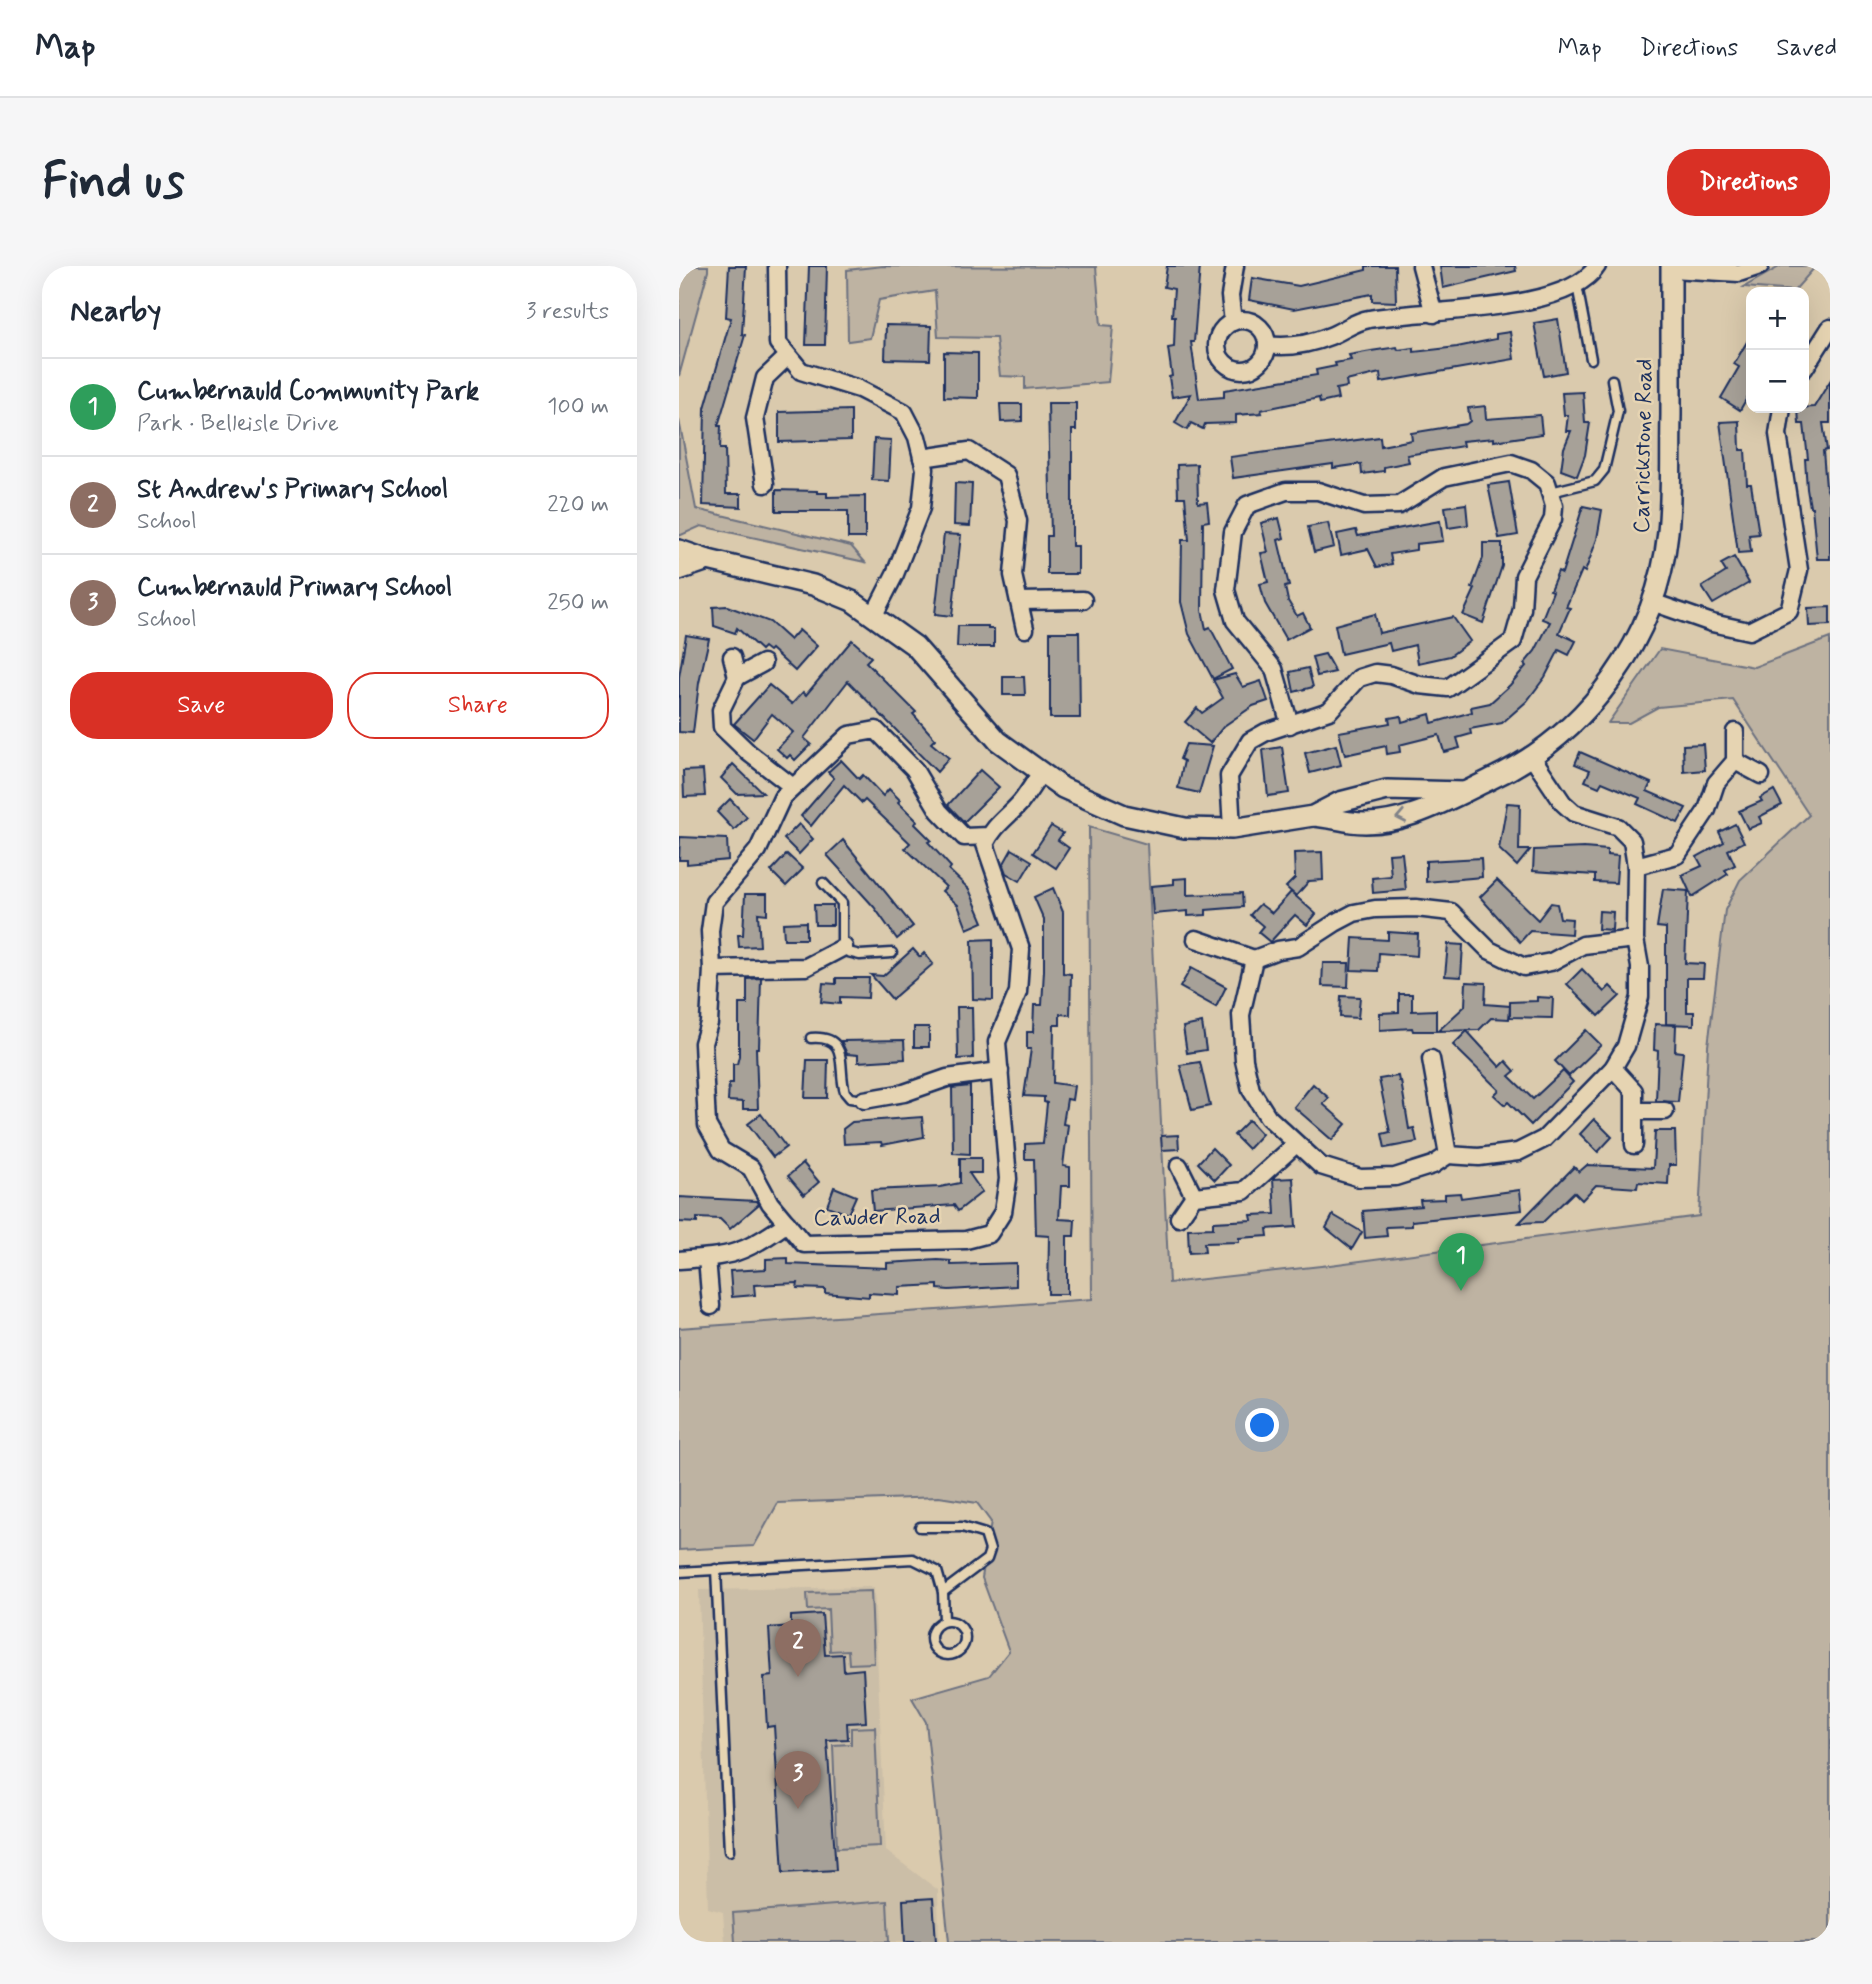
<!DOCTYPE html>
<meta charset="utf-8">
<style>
body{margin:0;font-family:Mynerve,sans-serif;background:#f6f6f7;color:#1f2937}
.controls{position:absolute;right:21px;top:21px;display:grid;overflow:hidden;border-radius:14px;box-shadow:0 7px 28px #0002}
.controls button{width:63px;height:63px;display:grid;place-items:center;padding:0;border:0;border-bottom:2px solid #e0e1e3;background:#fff;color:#1f2937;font:35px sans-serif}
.you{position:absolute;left:584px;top:1160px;width:24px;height:24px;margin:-18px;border:5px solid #fff;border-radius:50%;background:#1a73e8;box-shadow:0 0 0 10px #1a73e833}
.badge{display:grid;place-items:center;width:46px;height:46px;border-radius:50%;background:#d93025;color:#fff;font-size:23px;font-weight:700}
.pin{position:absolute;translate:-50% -58px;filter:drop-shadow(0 2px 4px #0008)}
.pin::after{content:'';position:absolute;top:37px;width:24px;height:21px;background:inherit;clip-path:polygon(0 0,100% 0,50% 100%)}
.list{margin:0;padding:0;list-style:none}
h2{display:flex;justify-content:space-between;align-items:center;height:91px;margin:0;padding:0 28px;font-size:30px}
h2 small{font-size:23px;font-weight:400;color:#747a83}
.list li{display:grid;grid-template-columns:46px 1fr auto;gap:21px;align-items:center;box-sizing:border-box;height:98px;padding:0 28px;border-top:2px solid #e0e1e3}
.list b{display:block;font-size:26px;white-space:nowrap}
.list p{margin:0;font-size:23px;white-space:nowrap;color:#747a83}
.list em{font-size:23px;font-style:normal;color:#747a83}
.actions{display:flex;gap:14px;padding:21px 28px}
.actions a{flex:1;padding:16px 0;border:2px solid #d93025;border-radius:28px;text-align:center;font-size:24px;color:#d93025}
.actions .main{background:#d93025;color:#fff}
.map{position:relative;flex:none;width:1151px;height:1676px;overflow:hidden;border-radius:28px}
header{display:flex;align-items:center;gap:42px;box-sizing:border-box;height:98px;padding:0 35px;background:#fff;border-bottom:2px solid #e0e1e3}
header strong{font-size:33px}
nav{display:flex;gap:38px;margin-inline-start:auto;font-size:24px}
.intro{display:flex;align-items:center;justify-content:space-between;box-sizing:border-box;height:168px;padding:0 42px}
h1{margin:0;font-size:49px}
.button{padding:18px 32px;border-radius:28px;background:#d93025;color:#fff;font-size:24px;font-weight:700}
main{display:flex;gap:42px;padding:0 42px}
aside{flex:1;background:#fff;border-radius:28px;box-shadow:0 7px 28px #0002}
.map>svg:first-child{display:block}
.built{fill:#cbbea7}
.green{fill:#beb3a2;stroke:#6c7180;stroke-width:2}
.building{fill:#a7a198;stroke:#1b2f5e;stroke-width:2}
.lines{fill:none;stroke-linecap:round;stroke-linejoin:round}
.service-casing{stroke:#1b2f5e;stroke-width:13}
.minor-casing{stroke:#1b2f5e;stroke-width:21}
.tertiary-casing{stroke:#1b2f5e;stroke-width:24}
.service{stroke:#e6d4b2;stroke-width:8}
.minor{stroke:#e6d4b2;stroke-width:16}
.tertiary{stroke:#e6d4b2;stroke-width:19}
.oneway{stroke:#808288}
.labels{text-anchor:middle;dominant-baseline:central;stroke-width:5;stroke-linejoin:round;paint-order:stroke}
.street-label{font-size:23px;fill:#1b2f5e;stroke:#e6d4b2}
</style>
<header>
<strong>Map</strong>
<nav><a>Map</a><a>Directions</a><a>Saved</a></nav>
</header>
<div class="intro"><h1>Find us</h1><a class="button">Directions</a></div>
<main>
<aside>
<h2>Nearby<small>3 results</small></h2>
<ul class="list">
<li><span class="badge" style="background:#2e9e5b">1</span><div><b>Cumbernauld Community Park</b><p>Park · Belleisle Drive</p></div><em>100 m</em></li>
<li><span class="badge" style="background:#8d6e63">2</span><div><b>St Andrew's Primary School</b><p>School</p></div><em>220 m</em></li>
<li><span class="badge" style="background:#8d6e63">3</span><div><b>Cumbernauld Primary School</b><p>School</p></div><em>250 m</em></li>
</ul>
<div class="actions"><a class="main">Save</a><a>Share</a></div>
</aside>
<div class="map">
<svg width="1151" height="1676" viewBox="0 0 1151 1676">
<rect width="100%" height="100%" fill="#dacaad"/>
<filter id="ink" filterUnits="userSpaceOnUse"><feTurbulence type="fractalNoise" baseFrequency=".0143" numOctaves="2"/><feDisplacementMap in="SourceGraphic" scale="14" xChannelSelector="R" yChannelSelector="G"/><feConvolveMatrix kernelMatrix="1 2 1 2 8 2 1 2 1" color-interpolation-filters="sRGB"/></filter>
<g filter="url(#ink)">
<!-- built -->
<path class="built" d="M195 1321 207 1585 259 1624 260 1676H46L44 1646 29 1642 20 1324Z"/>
<!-- green -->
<g class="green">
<path d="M0 0H29V5L0 110Z"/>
<path d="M204 0 417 1 422 59 434 60 429 116 346 123V111L321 110 317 72 259 71 256 25 200 34 191 72 169 75 168 4Z"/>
<path d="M1102 0H1137L1115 25 1065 21Z"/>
<path d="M0 154 17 243 172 280 186 296 22 260 0 270Z"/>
<path d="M1151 372V1676H270L247 1456 233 1432 310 1410 330 1385 303 1312 312 1256 298 1237 260 1231 99 1237 75 1280 0 1284V1062L413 1033 410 561 468 578 490 1017 651 999 1020 950 1029 780 1046 644 1061 614 1130 549 1054 434 979 441 950 457H929L981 383 1075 401Z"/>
<path d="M192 1325 195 1397 170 1398 169 1384 151 1385 149 1343 129 1344 128 1327Z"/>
<path d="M196 1461 201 1580 158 1582 154 1479 172 1478V1462Z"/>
<path d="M208 1635 210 1676H56L54 1647Z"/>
</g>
<!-- building -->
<g class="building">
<path d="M50 0H67L63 68 66 69 39 160H42L41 183H46L47 228H62V241L24 239 26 142 52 52 47 51Z"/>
<path d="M130 0H148L146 79H127Z"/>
<path d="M488 0H521L515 76H512L520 133 545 131V124L638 109 637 104 657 100 656 97 672 94 670 89 692 85 718 81 719 84 735 82V86L778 81 817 73V68L831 66 835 93 702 116 701 107 667 115 668 121 657 123 659 133 641 137 640 132 582 144 583 147 557 149V157L526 158 524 163 512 157 508 164 496 157 512 128 493 131 490 111 493 110 489 82 495 81 496 50H493L495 23 485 21Z"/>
<path d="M687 0H716L717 36 693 35V28L615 43 570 34 573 12 620 20 687 4Z"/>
<path d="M761 0H836L837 5 764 22Z"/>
<path d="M879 53 887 106 865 110 855 57Z"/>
<path d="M207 59 252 60 251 94 206 93Z"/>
<path d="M1072 69V125L1061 144 1042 132 1060 101 1055 98Z"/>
<path d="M265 86 299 87V132L265 131Z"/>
<path d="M1151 115V157H1144L1148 184 1144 185 1147 221 1151 231V293H1138L1133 241H1131L1128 223 1126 193H1129L1125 158H1120L1119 142 1135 141Z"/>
<path d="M904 126 906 157H911L906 189 898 210 882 204 885 182 892 165H887L889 149H885L883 127Z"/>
<path d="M369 137H397V164H393V280H399V308H368V270H372Z"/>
<path d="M321 138H343V155L322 156Z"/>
<path d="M806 140 807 153 861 149 863 168 815 175V172L783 175 784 180 728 189 730 196 705 201V205L683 208 682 198 654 202V198L554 212 551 191 701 171 702 180 733 174 732 167 787 158 791 155 789 142Z"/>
<path d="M172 144V174L100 176V146Z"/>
<path d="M1060 155 1061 184H1066L1068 218H1072L1080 268 1070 269 1072 286 1059 287 1041 156Z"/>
<path d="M195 173 212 174 210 215 193 214Z"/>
<path d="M518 198 519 237 528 236 530 255 524 256 523 344 527 363 531 361 553 403 534 413 510 368 502 336 503 274H510L506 231H499L498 199Z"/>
<path d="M830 216 839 269 820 272 809 219Z"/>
<path d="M276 217 293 218 291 260 275 259Z"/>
<path d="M97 224 138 225V227H148V231L186 230V272H169V245H97Z"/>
<path d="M787 238 789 259 769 262 766 241Z"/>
<path d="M904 240 923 244 918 273 906 306 903 304 887 341 891 342 880 367 897 375 890 389 880 384 866 411 848 435 823 457 791 463 792 468 778 472 781 482 765 486 760 469 720 479 721 486 708 488 707 480 666 489 660 466 711 457 710 452 722 450 723 456 751 448 753 457 793 446 792 441 811 437 831 419 847 400 845 398 856 385 871 356 863 353 874 325 871 324 879 305 883 307Z"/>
<path d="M600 252 605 272 599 274 610 320 606 321 609 335 618 350 624 347 631 361 607 374 586 337 581 318 589 316 582 287 589 286 582 257Z"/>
<path d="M761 255 764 275 737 278V284L711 288 713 298 698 301 689 283 662 289 658 268 677 264 679 270Z"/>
<path d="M649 257 655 281 635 286 629 261Z"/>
<path d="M265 268 282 269 273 350 256 348Z"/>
<path d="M804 277H823V300L804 357 784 349 796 323 793 322 804 292Z"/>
<path d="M1055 291 1070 317 1034 338 1023 321 1047 306 1042 298Z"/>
<path d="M48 340 91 356 111 374 120 364 138 380 116 405 92 383 90 385 85 381 82 384 58 362 56 367 35 360 34 341Z"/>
<path d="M1151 341V359L1130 360 1129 342Z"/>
<path d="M696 348 700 367 774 351 791 375 771 390 739 397 736 379 712 385 710 377 662 388 656 359Z"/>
<path d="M279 360H309V363H315V381H278Z"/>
<path d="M371 366H400L401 452H371Z"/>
<path d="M7 369 30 373 20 417 14 467 0 466V411Z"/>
<path d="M173 374 192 391 187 396 237 446 234 448 256 473 252 477 270 492 258 506 169 415 125 472 132 478 116 494 111 489 108 492 98 483 114 466 93 448 74 473 55 458 90 419 113 438 124 426 127 429Z"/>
<path d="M646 388 656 406 638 410 633 391Z"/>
<path d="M629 402 634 421 615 426 611 406Z"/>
<path d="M556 408 564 421 582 415 589 435 574 440 545 460 531 477 506 456 518 442 523 447 544 432 534 414Z"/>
<path d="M324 411H345L346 429H324Z"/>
<path d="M507 478 534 480 520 527 499 522 505 495 501 493Z"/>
<path d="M1024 478 1026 504 1005 506 1004 479Z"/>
<path d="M657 479 662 499 631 507 626 487Z"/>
<path d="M603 481 610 527 589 530 584 484Z"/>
<path d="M901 486 972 517 968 525 1007 542 999 557 958 538 961 532 923 516 920 521 906 515 911 504 896 498Z"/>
<path d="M162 494 180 513 184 509 204 530 210 523 221 534 219 536 238 555 236 558 252 574 249 576 272 601 270 604 290 623 304 656 288 663 279 639 263 625 267 621 226 582 231 577 186 534 183 537 165 519 132 560 122 550 155 512 149 506Z"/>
<path d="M54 498 84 527 58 528 42 512Z"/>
<path d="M24 504 26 530 5 531 4 505Z"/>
<path d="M301 504 320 521 285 556 269 539Z"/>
<path d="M1095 524 1103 539 1080 551 1083 557 1069 563 1060 545 1083 535 1081 532Z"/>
<path d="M51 533 68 551 55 564 38 546Z"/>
<path d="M828 537 841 538 840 584H851L838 600 820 583Z"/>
<path d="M120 558 134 573 120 588 105 573Z"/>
<path d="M1056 558 1065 576 1049 584 1056 599 1046 604 1049 608 1013 631 1003 609 1023 600 1018 591 1045 576 1040 566Z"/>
<path d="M372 560 384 567 379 574 390 582 377 602 354 587Z"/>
<path d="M1 571 48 573 49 594 8 598V594H0Z"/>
<path d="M164 574 234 660 218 673 195 641 148 589Z"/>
<path d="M905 582 928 584V589L939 590 937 617 916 616V609L854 605 855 584Z"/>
<path d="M333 583 353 595 341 615 327 607 324 599Z"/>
<path d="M643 586 644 614 630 615 617 630 607 621 616 612 615 587Z"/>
<path d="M723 587 727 624 694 627 693 612 712 610 710 588Z"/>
<path d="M108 588 124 603 107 620 92 605Z"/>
<path d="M802 592 803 611 747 616V595Z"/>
<path d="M508 612V629L563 627 564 641 527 644V649L509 650V645L474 648 472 620 495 618V613Z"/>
<path d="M818 614 859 654 872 637 878 638 881 652 893 653 892 668 851 665 841 676 801 631Z"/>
<path d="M374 622 384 646V707L392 708 391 749 381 748V759H375L374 817 395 820 393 834 388 833 384 858 389 859 384 900 391 901V920H382L380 953 396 954 395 970H388V1028H369L370 970 357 969 355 893H346V878L364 877 368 837 365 836V831L345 830 352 783H348V766H354L355 739H363L365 704V654L355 631Z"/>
<path d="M984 623 1009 625 1006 697 1025 698 1024 712H1008V746H1015V759L987 758V662L978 661Z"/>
<path d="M612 626 637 648 628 659 616 649 591 676 579 666 584 660 571 649 581 638 593 647Z"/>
<path d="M66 628H88V648L79 647 81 680 60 681 59 669H64Z"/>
<path d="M135 639H154V659H136Z"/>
<path d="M920 645 934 646 933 664 919 663Z"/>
<path d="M127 656V673H105L104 657Z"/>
<path d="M709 666 739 668 738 690 700 687 699 705 672 704 674 672 709 674Z"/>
<path d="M314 673V734L294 733 293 674Z"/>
<path d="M769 678 784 679 782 711 766 710Z"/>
<path d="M234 683 241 691 245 687 254 698 213 733 192 709 204 710Z"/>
<path d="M644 697H670L669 721 643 720Z"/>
<path d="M512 702 547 721 537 741 501 721Z"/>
<path d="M903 703 925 726 931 720 941 730 920 750 888 718Z"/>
<path d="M82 712 80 782H77L79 843H64V836L49 835 50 818H54V798H58L60 790V738H68V713Z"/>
<path d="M157 712H190L189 732 161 731V738L142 736 144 717 157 718Z"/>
<path d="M787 716 807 717 806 738 831 740 830 753 812 752 800 764 759 765 786 740Z"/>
<path d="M720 728H733V745L757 744V765H734L733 762 701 764V747L720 746Z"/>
<path d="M662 730 681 731 679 752 661 751Z"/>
<path d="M858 731 874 732 873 752 831 751V736L858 735Z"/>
<path d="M278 741H293L294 792 279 793Z"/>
<path d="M523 757 527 784 508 787 504 761Z"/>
<path d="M976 758 997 759 996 785 1004 786 999 836 977 835 979 785 975 784Z"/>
<rect x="235" y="761" width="15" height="20"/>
<path d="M907 764 922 779 890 810 876 795Z"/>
<path d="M788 765 821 801 827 795 836 805 830 810 854 833 884 805 894 816 852 859 829 836 826 839 815 829 820 824 774 779Z"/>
<path d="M225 774 226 793 179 796V789L168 788 162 775Z"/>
<path d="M128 794H149L148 832H126Z"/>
<path d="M521 796 531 840 513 844 501 799Z"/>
<path d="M719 810 720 815H722L730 863 735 862 738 876 706 882 703 868 711 866 700 813Z"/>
<path d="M634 818 650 832 644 838 667 858 653 874 615 841Z"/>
<path d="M291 820V888L274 887 273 822Z"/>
<path d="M82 848 107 881 94 891 69 858Z"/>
<path d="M243 851 245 871 203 879 202 876 165 878 164 863 173 856Z"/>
<path d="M915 853 933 871 919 886 901 868Z"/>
<path d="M570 854 583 868 569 883 555 869Z"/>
<path d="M976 865H996L997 899H990L989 918 959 916 958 922 917 919 903 934 895 926 864 956 840 957 895 901 900 906 908 899 974 902Z"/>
<path d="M499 869 500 883 483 884 482 870Z"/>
<path d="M533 882 550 899 536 914 519 897Z"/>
<path d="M281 892H302V907H290L303 926 279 945 275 939 194 945 192 924 261 921 281 917Z"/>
<path d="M124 897 140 916 125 929 109 910Z"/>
<path d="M614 912 617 961 588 963 589 970 560 972V976L525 977 526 986 510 987 509 963 534 962V956L573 954 572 949 596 948 594 913Z"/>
<path d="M155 921 177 930 169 948 148 940Z"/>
<path d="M841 924 843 944 733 955V960L707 961 708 970 686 972 684 945 742 940 741 934 766 933V928L781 927 782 932Z"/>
<path d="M0 931 78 935 80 938 51 963 41 953 18 952V957L0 956Z"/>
<path d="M654 949 683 966 673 983 647 962Z"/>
<path d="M109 992V998L208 1002V997L259 994 272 995V999L337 997V1020L270 1024 259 1023V1019L220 1021V1029L190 1027V1031L146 1027V1023L118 1022 119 1017 75 1019 76 1029 53 1031 51 1005 87 1003V993Z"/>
<path d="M143 1348 146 1389 164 1388 165 1405 184 1403 187 1456 168 1457 169 1473 148 1474 157 1604 104 1607 95 1460 88 1461 85 1411 93 1410 90 1362 112 1360V1350Z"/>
<path d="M254 1632 257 1676H226L224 1634Z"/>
</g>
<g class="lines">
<defs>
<g id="service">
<path d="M898 19 912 93"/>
<path d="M872 226 916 215 925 204 939 145 933 114"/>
<path d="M144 617 163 637V675L169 686 181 689 213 687"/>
<path d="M132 772C172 769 158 802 166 826L171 832 185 834"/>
<path d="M241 1261H283L306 1268 311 1284 308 1293 264 1326"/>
<path d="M37 1303 50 1585"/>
<path d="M0 1306 234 1293 258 1305 264 1326 265 1355"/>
<circle cx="269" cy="1372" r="17"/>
</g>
<g id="minor">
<path d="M98 0 99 77 122 105 180 123 225 146 238 171 246 203 242 242 216 308 195 349"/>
<path d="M742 0 755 48"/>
<path d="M992 3 1060 7 1081 0"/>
<circle cx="563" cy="79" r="25"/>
<path d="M554 56 551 30 556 0"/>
<path d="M588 79C609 82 631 78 651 70 664 65 676 55 690 53 742 43 888 48 918 0"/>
<path d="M1125 103 1151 62"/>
<path d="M243 192 290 185 327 209 339 255 334 309 346 363"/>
<path d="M86 218 76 152 86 112 109 90"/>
<path d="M340 335 404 334"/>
<path d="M973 336 1033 357 1070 365 1110 345 1120 304 1099 168 1103 142"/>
<path d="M53 391 58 411 84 397"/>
<path d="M58 411 42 444 43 461 70 487 114 521"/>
<path d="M853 491 884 537 895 547 939 561 953 575 957 600 956 673 961 701V731L947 780 934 802 865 873 839 886 800 891 769 889 754 899 716 911 681 912 642 900 589 851 572 824 565 794 562 749 575 693 599 684 619 681 656 657 675 647 696 643 737 642 772 646 810 684 845 701 872 696 904 679 956 673"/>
<path d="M1056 495 1082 509"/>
<path d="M553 563 550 510 571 475 587 466 650 445 680 412 696 407 712 409 741 419 769 422 834 375 843 343 845 310 874 253 875 240 868 217 852 204 832 197 765 211 720 239 685 240 639 225H607L568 239 554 266 547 324 556 355 595 403 611 459"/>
<path d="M310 570 285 571 260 545 235 503 197 464 170 469 103 532 79 584 35 636 31 665 33 703 30 757 24 777 28 859 42 884 72 902 91 937 125 978 287 974 310 968 324 946 329 913 318 776 339 726 342 683 306 578C315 559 329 551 342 536 349 527 355 517 361 508"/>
<path d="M957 600 998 589 1028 544 1037 517 1056 495V466"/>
<path d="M517 673 575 693"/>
<path d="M33 703 127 701 165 681"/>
<path d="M752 793 769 889"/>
<path d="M934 802 955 825V879"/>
<path d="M185 834 225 827 268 812 321 805"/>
<path d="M956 845H986"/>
<path d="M500 900 515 930"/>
<path d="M500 952 515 930 565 925 617 878"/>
<path d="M28 992 32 1040"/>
<path d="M0 994C52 990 64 989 108 957"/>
</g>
<g id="tertiary">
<path d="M0 284 29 294 134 319 173 335 236 380 319 475 384 522 445 549 506 562 553 563 634 550 661 536 708 524 785 526"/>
<path d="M0 304 29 294"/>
<path d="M635 550C648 551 659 554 672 556 720 563 771 533 812 513 909 468 978 373 989 266 993 227 991 188 992 149 992 99 992 50 992 0"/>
</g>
</defs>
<!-- service casing -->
<use href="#service" class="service-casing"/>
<!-- minor casing -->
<use href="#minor" class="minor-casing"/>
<!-- tertiary casing -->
<use href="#tertiary" class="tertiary-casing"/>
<!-- service -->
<use href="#service" class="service"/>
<!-- minor -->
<use href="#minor" class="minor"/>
<!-- tertiary -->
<use href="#tertiary" class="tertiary"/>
</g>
<!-- one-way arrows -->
<defs><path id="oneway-chevron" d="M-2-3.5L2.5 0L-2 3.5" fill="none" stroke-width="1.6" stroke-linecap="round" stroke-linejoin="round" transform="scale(1.75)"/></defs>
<use class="oneway" href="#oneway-chevron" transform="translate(722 551) rotate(169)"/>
</g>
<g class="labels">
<!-- street labels -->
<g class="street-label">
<text transform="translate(965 180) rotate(-89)">Carrickstone Road</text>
<text transform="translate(198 952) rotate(-1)">Cawder Road</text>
</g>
</g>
</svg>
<div class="controls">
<button>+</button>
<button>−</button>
</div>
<div class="you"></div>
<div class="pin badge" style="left:782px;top:1025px;background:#2e9e5b">1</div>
<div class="pin badge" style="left:119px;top:1411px;background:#8d6e63">2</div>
<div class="pin badge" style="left:119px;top:1543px;background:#8d6e63">3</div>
</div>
</main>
